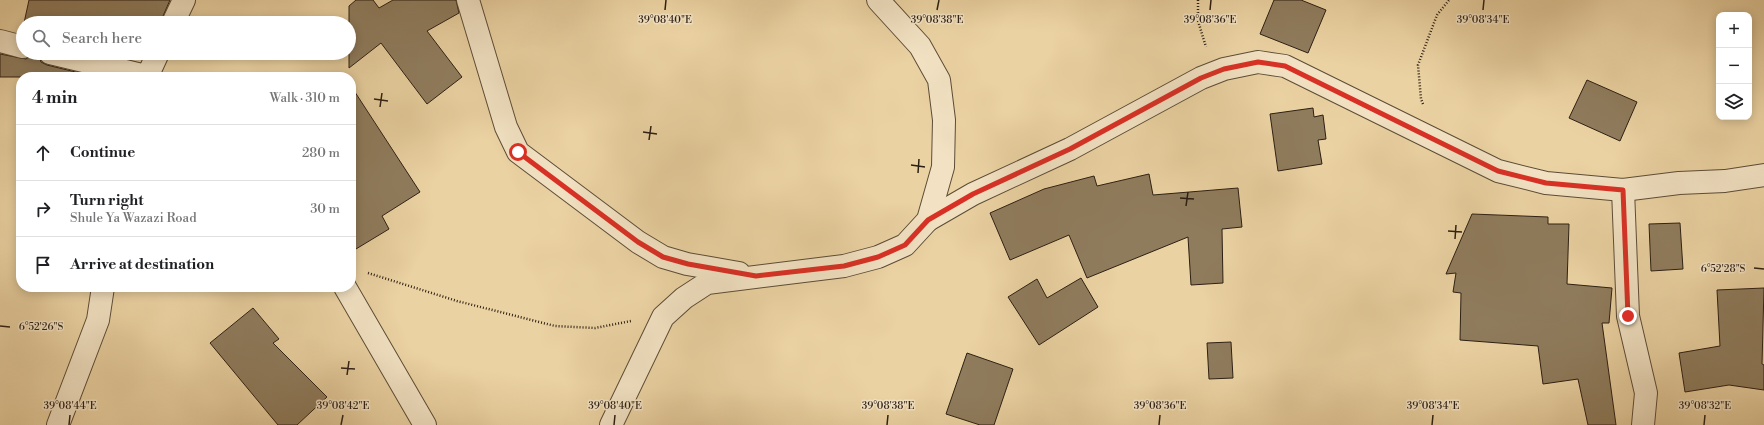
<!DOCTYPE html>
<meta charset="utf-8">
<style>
body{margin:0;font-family:"Libre Bodoni",serif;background:#f2f2f2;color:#202124}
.controls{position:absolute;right:12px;top:12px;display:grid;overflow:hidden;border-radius:8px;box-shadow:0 2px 10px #0003}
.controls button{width:36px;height:36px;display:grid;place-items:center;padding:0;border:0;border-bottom:1px solid #e0e0e0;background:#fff;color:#202124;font:20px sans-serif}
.stop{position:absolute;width:12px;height:12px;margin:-9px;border:3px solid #d93025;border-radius:50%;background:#fff}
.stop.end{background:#d93025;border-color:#fff;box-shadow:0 1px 4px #0008}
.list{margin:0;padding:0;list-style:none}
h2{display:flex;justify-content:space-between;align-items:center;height:52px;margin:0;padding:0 16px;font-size:17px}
h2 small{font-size:13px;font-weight:400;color:#757577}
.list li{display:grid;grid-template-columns:26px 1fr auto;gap:12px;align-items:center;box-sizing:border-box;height:56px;padding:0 16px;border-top:1px solid #e0e0e0}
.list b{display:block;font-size:15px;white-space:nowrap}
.list p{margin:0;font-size:13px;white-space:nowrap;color:#757577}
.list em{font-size:13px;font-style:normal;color:#757577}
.icon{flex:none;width:22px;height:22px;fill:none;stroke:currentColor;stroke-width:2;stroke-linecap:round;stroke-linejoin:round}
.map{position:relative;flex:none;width:1764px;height:425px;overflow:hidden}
.search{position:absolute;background:#fff;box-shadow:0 2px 10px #0003;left:16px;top:16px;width:340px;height:44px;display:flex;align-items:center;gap:10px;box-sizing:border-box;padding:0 14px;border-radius:22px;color:#757577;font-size:15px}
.panel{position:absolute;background:#fff;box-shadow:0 2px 10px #0003;left:16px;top:72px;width:340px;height:220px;border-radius:16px}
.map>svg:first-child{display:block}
.building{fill:#8f7c5d;stroke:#2c1f13}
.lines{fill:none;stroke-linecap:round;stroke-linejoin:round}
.minor-casing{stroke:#5c4c37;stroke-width:24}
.path{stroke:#2c1f13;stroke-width:2.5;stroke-dasharray:1 2;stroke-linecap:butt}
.minor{stroke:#f2e2c3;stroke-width:22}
.route{stroke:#d93025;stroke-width:5}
.ticks{fill:none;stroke:#2c1f13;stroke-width:1.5}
.ticks-label{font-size:10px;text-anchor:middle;fill:#2c1f13;stroke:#f2e2c3;stroke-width:3;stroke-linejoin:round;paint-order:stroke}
</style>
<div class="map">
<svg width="1764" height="425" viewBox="0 0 1764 425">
<rect width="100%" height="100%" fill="#ebd2a2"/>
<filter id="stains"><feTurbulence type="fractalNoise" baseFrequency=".005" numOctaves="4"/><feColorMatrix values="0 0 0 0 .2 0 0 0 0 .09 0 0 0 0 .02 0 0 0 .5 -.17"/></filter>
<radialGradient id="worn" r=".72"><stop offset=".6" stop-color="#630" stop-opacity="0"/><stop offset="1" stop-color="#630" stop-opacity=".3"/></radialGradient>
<!-- building -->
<g class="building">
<path d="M29 0H170L160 23H24Z"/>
<path d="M356 0H373L379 8 393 0H456L459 13 427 31 462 77 427 104 381 43 349 68V6Z"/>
<path d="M1274 0H1301L1326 10 1308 53 1260 34Z"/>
<path d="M34 53H38L41 62 47 65 96 77H0V54L26 59Z"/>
<path d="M1587 80 1637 102 1620 141 1569 118Z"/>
<path d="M351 86 420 192 382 216 389 229 351 252Z"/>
<path d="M1313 108 1314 117 1323 115 1326 139 1318 140 1322 164 1278 171 1270 114Z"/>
<path d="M1149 174 1153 195 1238 188 1242 227 1222 229 1223 283 1191 285 1188 237 1087 278 1069 235 1010 260 990 213 1044 189 1094 176 1097 186Z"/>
<path d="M1472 214 1548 217V224H1569L1567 284 1612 288 1609 323H1602L1616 425H1588L1578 379 1543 384 1538 346 1460 340 1461 293 1453 292 1456 273 1446 274Z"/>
<path d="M1680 223 1683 269 1651 271 1649 224Z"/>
<path d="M1081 278 1098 307 1039 345 1008 297 1037 279 1047 298Z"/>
<path d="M1764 288 1762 364 1764 365V390L1729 385 1685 392 1679 353 1720 346 1717 290Z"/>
<path d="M253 308 279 339 273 343 327 397 297 425H278L210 343Z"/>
<path d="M1231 342 1233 378 1209 379 1207 343Z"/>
<path d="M967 353 1013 369 994 425H980L946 414Z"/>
</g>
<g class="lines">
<defs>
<g id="minor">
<path d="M468 0 506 127 518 152 638 242 663 257 687 264 739 273"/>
<path d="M173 23 184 0"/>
<path d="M0 41 23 47"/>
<path d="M50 53 150 77"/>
<path d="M147 77 158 53"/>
<path d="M1623 190 1628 316 1646 393 1643 425"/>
<path d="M928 220 973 194 1070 149 1201 78 1224 69 1258 62 1285 66 1498 171 1546 183 1623 190 1679 183 1725 181 1764 175"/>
<path d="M345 287 425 425"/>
<path d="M58 425 98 320 103 287"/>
<path d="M611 425 663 317 684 298 707 283 844 266 878 257 905 245 928 220 943 167 944 120 939 80 920 46 878 0"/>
</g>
</defs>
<!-- minor casing -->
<use href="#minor" class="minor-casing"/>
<!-- path -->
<g class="path">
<path d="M1198 0V21L1206 47"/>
<path d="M1423 104 1421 99 1418 65 1437 15 1449 0"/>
<path d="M368 273 457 301 555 326 595 328 631 321"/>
</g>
<!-- minor -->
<use href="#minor" class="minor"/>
</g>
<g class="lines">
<!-- route -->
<path class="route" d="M518 152 638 242 663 257 688 264 756 276 844 266 878 257 905 245 928 220 973 194 1070 149 1201 78 1224 69 1258 62 1285 66 1498 171 1546 183 1623 190 1628 316"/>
</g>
<!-- ticks -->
<path class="ticks" d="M665 10 666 0M937 10 939 0M1210 10 1211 0M1483 10 1484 0M374 99 388 101M380 107 382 93M643 132 657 134M649 140 651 126M911 165 925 167M918 173 919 159M1180 198 1194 199M1186 206 1188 192M1448 231 1462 232M1455 239 1456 225M1754 268 1764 269M0 326 10 327M341 368 355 369M347 375 349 361M69 425 70 415M341 425 343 415M614 425 615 415M887 425 888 415M1159 425 1160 415M1432 425 1433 415M1704 425 1705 415"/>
<g class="ticks-label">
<text x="665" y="23">39°08'40"E</text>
<text x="937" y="23">39°08'38"E</text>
<text x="1210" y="23">39°08'36"E</text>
<text x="1483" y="23">39°08'34"E</text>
<text x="1723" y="272">6°52'28"S</text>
<text x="41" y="330">6°52'26"S</text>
<text x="70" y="409">39°08'44"E</text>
<text x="343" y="409">39°08'42"E</text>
<text x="615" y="409">39°08'40"E</text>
<text x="888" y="409">39°08'38"E</text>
<text x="1160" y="409">39°08'36"E</text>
<text x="1433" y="409">39°08'34"E</text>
<text x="1705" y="409">39°08'32"E</text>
</g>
<rect width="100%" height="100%" filter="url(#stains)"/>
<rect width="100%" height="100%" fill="url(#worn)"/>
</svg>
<div class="controls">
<button>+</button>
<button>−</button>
<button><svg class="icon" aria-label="layers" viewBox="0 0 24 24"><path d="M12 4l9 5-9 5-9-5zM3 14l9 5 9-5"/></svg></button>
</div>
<div class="stop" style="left:518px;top:152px"></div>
<div class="stop end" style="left:1628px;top:316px"></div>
<div class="search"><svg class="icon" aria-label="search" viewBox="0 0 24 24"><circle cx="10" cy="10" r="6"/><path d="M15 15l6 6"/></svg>Search here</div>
<section class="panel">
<h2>4 min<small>Walk · 310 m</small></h2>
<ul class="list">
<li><svg class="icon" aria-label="ahead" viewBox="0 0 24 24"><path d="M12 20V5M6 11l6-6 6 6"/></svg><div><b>Continue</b></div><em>280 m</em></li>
<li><svg class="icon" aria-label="right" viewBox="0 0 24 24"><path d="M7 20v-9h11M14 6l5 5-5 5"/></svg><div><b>Turn right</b><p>Shule Ya Wazazi Road</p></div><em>30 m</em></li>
<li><svg class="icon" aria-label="arrive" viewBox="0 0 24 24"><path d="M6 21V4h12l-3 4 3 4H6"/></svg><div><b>Arrive at destination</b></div></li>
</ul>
</section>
</div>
